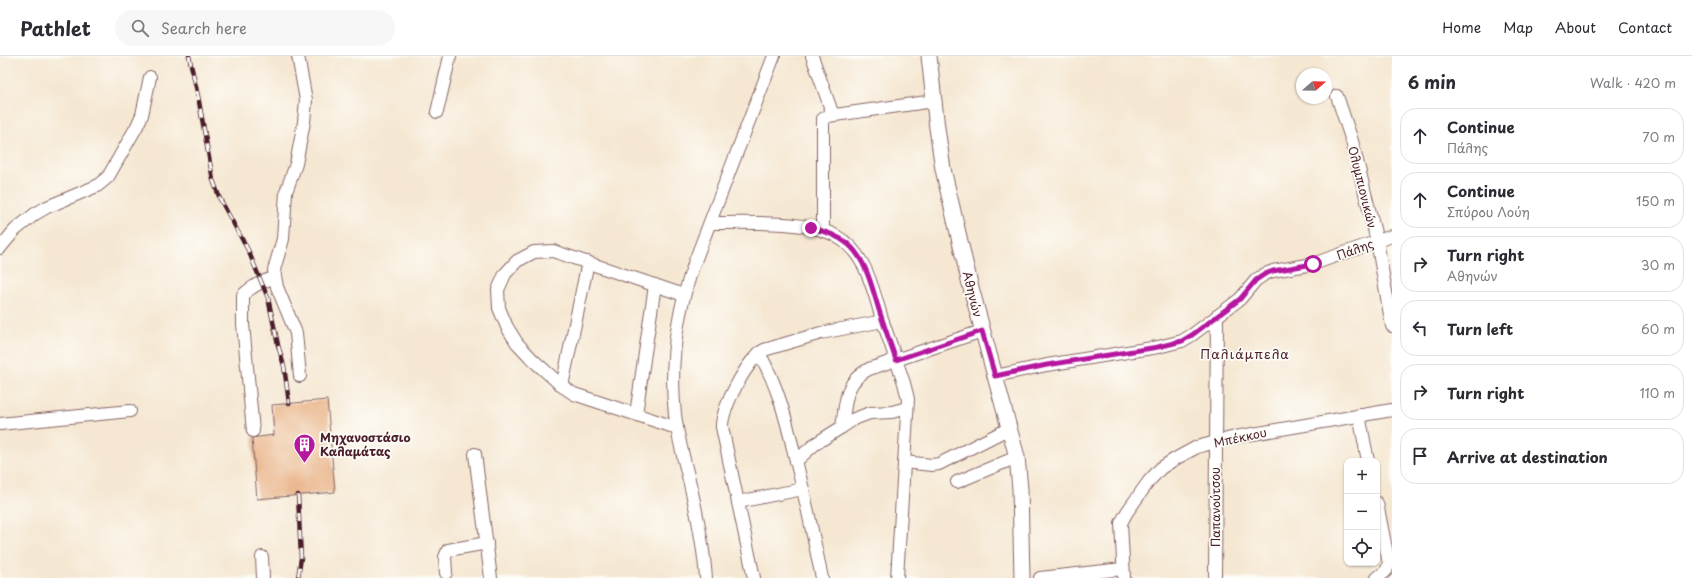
<!DOCTYPE html>
<meta charset="utf-8">
<style>
body{margin:0;font-family:"Playpen Sans",sans-serif;background:#f7f7f7;color:#2b2b33}
.controls{position:absolute;right:12px;bottom:12px;display:grid;overflow:hidden;border-radius:8px;box-shadow:0 1px 3px #0004}
.controls button{width:36px;height:36px;display:grid;place-items:center;padding:0;border:0;border-bottom:1px solid #e1e1e2;background:#fff;color:#2b2b33;font:20px sans-serif}
.compass{position:absolute;left:1296px;top:12px;width:36px;height:36px;border-radius:50%;background:#fff;box-shadow:0 1px 3px #0004;rotate:70deg}
.stop{position:absolute;width:12px;height:12px;margin:-9px;border:3px solid #b5179e;border-radius:50%;background:#fff}
.stop.end{background:#b5179e;border-color:#fff;box-shadow:0 1px 4px #0008}
.list{margin:0;padding:0;list-style:none}
h2{display:flex;justify-content:space-between;align-items:center;height:52px;margin:0;padding:0 16px;font-size:17px}
h2 small{font-size:13px;font-weight:400;color:#7c7c81}
.list li{display:grid;grid-template-columns:26px 1fr auto;gap:12px;align-items:center;box-sizing:border-box;height:56px;margin:0 8px 8px;padding:0 8px;border:1px solid #e1e1e2;border-radius:16px}
.list b{display:block;font-size:15px;white-space:nowrap}
.list p{margin:0;font-size:13px;white-space:nowrap;color:#7c7c81}
.list em{font-size:13px;font-style:normal;color:#7c7c81}
.icon{flex:none;width:22px;height:22px;fill:none;stroke:currentColor;stroke-width:2;stroke-linecap:round;stroke-linejoin:round}
.map{position:relative;flex:none;width:1392px;height:522px;overflow:hidden}
header{display:flex;align-items:center;gap:24px;box-sizing:border-box;height:56px;padding:0 20px;background:#fff;border-bottom:1px solid #e1e1e2}
header strong{font-size:19px}
nav{display:flex;gap:22px;margin-inline-start:auto;font-size:14px}
.search{width:280px;height:36px;background:#f7f7f7;display:flex;align-items:center;gap:10px;box-sizing:border-box;padding:0 14px;border-radius:22px;color:#7c7c81;font-size:15px}
main{display:flex}
aside{flex:1;background:#fff}
.map>svg:first-child{display:block}
.building{fill:#e7ac7d}
.lines{fill:none;stroke-linecap:round;stroke-linejoin:round}
.minor-casing{stroke:#866565;stroke-width:14}
.major-casing{stroke:#866565;stroke-width:17}
.minor{stroke:#fff;stroke-width:12}
.major{stroke:#fff;stroke-width:15}
.rail-casing{stroke:#4a1f2b;stroke-width:4.5}
.rail{stroke:#fdfcf7;stroke-width:3;stroke-dasharray:9;stroke-linecap:butt}
.route{stroke:#b5179e;stroke-width:5}
.labels{text-anchor:middle;dominant-baseline:central;stroke-width:3.5;stroke-linejoin:round;paint-order:stroke}
.street-label{font-size:12px;fill:#4a1f2b;stroke:#fdfcf7}
.poi-label{font-size:12px;font-weight:bold;fill:#4a1f2b;stroke:#fdfcf7;text-anchor:start}
.neighbourhood-label{font-size:13px;letter-spacing:1px;fill:#4a1f2b;stroke:#fdfcf7}
</style>
<header>
<strong>Pathlet</strong>
<div class="search"><svg class="icon" aria-label="search" viewBox="0 0 24 24"><circle cx="10" cy="10" r="6"/><path d="M15 15l6 6"/></svg>Search here</div>
<nav><a>Home</a><a>Map</a><a>About</a><a>Contact</a></nav>
</header>
<main>
<div class="map">
<svg width="1392" height="522" viewBox="0 0 1392 522">
<rect width="100%" height="100%" fill="#fdfcf7"/>
<filter id="ink" filterUnits="userSpaceOnUse"><feTurbulence type="fractalNoise" baseFrequency=".025" numOctaves="2"/><feDisplacementMap in="SourceGraphic" scale="8" xChannelSelector="R" yChannelSelector="G"/><feConvolveMatrix kernelMatrix="1 2 1 2 8 2 1 2 1" color-interpolation-filters="sRGB"/></filter>
<filter id="wash" filterUnits="userSpaceOnUse"><feTurbulence type="fractalNoise" baseFrequency=".012" numOctaves="4" result="noise"/><feDisplacementMap in="SourceGraphic" scale="16" xChannelSelector="R" yChannelSelector="G"/><feGaussianBlur stdDeviation="0.9" result="paint"/><feColorMatrix in="noise" values="0 0 0 0 0 0 0 0 0 0 0 0 0 0 0 0 0 1.4 0 .05"/><feComposite in="paint" operator="in"/></filter>
<g filter="url(#wash)">
<rect width="100%" height="100%" fill="#f5e7d1"/>
<g id="blocks">
<!-- building -->
<path class="building" d="M327 344 335 436 257 443 252 382 274 379 272 349Z"/>
</g>
</g>
<g filter="url(#ink)">
<use href="#blocks" fill-opacity="0" stroke="#866565" stroke-width="1"/>
<g class="lines">
<defs>
<g id="minor">
<path d="M298 0 306 44 304 66 296 108 286 136 283 183 274 214 277 231 296 277 300 320"/>
<path d="M812 0 833 59"/>
<path d="M1337 40 1352 85 1377 185 1392 270"/>
<path d="M437 56 450 0"/>
<path d="M710 167C743 167 808 164 836 180 867 197 873 235 883 266 890 286 897 307 904 327L908 343 897 522"/>
<path d="M823 175V63L828 60 934 45"/>
<path d="M0 192 15 174 35 158 47 151 97 130 108 121 137 70 142 59 150 21"/>
<path d="M759 297C777 328 786 362 794 397 805 438 813 480 822 522"/>
<path d="M995 320 1047 309 1158 291 1182 285 1192 279 1240 243 1256 224 1265 218 1273 215 1313 208 1392 180"/>
<path d="M562 330 588 206"/>
<path d="M636 358 655 229"/>
<path d="M1359 359 1368 405"/>
<path d="M0 368 130 355"/>
<path d="M842 371 854 363 870 357 892 356 907 352"/>
<path d="M677 372 574 338 562 330 533 304 517 287 507 271 499 252 498 234 505 218 517 205 534 196 553 195 684 239"/>
<path d="M253 375 243 268V239C252 230 262 225 274 222"/>
<path d="M475 398 491 522"/>
<path d="M796 405 815 388 842 371C846 346 844 326 869 313L982 275"/>
<path d="M904 406 932 409 939 408 1010 372"/>
<path d="M957 426 1017 401"/>
<path d="M738 446 803 433"/>
<path d="M262 501 263 522"/>
<path d="M446 517 445 501 448 494 487 487"/>
<path d="M706 522C704 495 699 468 693 441 687 413 678 386 675 358 669 305 677 255 695 205L774 0"/>
<path d="M754 522 722 371C721 353 748 302 764 294L821 277 883 265"/>
<path d="M1040 522 1123 513"/>
<path d="M1124 522 1121 467 1127 456 1149 425 1161 412 1175 403 1197 391 1235 381 1392 354"/>
<path d="M1215 522 1217 260"/>
<path d="M1377 522 1386 515 1389 508 1377 447"/>
</g>
<path id="major" d="M929 0 937 72 943 113 970 228 1017 401 1020 433 1022 522"/>
</defs>
<!-- minor casing -->
<use href="#minor" class="minor-casing"/>
<!-- major casing -->
<use href="#major" class="major-casing"/>
<!-- minor -->
<use href="#minor" class="minor"/>
<!-- major -->
<use href="#major" class="major"/>
<defs>
<g id="rail">
<path d="M189 0 198 40 213 124 220 143 248 194 268 242 278 289 284 310 289 347"/>
<path d="M298 439 301 502 298 522"/>
</g>
</defs>
<!-- rail casing -->
<use href="#rail" class="rail-casing"/>
<!-- rail -->
<use href="#rail" class="rail"/>
</g>
</g>
<g class="lines" filter="url(#ink)">
<!-- route -->
<path class="route" d="M811 172C825 175 837 179 848 188 868 205 873 237 881 260 886 275 891 290 896 304L982 275 995 320 1047 309 1158 291 1182 285 1192 279 1240 243 1256 224 1265 218 1273 215 1313 208"/>
</g>
<!-- icons -->
<defs>
<symbol id="building-pin" viewBox="-11 -11 22 30"><path d="M0 17L-7.5 6A9.5 9.5 0 1 1 7.5 6Z" fill="#b5179e" stroke="#fdfcf7"/><path d="M-4-6H4V6H1V3H-1V6H-4ZM-2.5-4.3h1.7v1.8h-1.7ZM.8-4.3h1.7v1.8H.8ZM-2.5-1h1.7V.8h-1.7ZM.8-1h1.7V.8H.8Z" fill="#fff"/></symbol>
</defs>
<g fill-rule="evenodd">
<use href="#building-pin" x="292" y="376" width="25" height="34"/>
</g>
<g class="labels">
<!-- street labels -->
<g class="street-label">
<text transform="translate(1363 131) rotate(76)">Ολυμπιονικών</text>
<text transform="translate(1355 193) rotate(-20)">Πάλης</text>
<text transform="translate(973 238) rotate(76)">Αθηνών</text>
<text transform="translate(1240 381) rotate(-12)">Μπέκκου</text>
<text transform="translate(1215 451) rotate(-90)">Παπανούτσου</text>
</g>
<!-- poi labels -->
<g class="poi-label">
<text x="320" y="381">Μηχανοστάσιο<tspan x="320" dy="14">Καλαμάτας</tspan></text>
</g>
<!-- neighbourhood labels -->
<g class="neighbourhood-label">
<text x="1245" y="297">Παλιάμπελα</text>
</g>
</g>
</svg>
<div class="controls">
<button>+</button>
<button>−</button>
<button><svg class="icon" aria-label="locate" viewBox="0 0 24 24"><circle cx="12" cy="12" r="6"/><path d="M12 2v4M12 18v4M2 12h4M18 12h4"/></svg></button>
</div>
<svg class="compass" viewBox="-18 -18 36 36"><path d="M0-13l5 13h-10z" fill="#e53935"/><path d="M0 13l5-13h-10z" fill="#7c7c81"/></svg>
<div class="stop" style="left:1313px;top:208px"></div>
<div class="stop end" style="left:811px;top:172px"></div>
</div>
<aside>
<h2>6 min<small>Walk · 420 m</small></h2>
<ul class="list">
<li><svg class="icon" aria-label="ahead" viewBox="0 0 24 24"><path d="M12 20V5M6 11l6-6 6 6"/></svg><div><b>Continue</b><p>Πάλης</p></div><em>70 m</em></li>
<li><svg class="icon" aria-label="ahead" viewBox="0 0 24 24"><path d="M12 20V5M6 11l6-6 6 6"/></svg><div><b>Continue</b><p>Σπύρου Λούη</p></div><em>150 m</em></li>
<li><svg class="icon" aria-label="right" viewBox="0 0 24 24"><path d="M7 20v-9h11M14 6l5 5-5 5"/></svg><div><b>Turn right</b><p>Αθηνών</p></div><em>30 m</em></li>
<li><svg class="icon" aria-label="left" viewBox="0 0 24 24"><path d="M17 20v-9H6M10 6l-5 5 5 5"/></svg><div><b>Turn left</b></div><em>60 m</em></li>
<li><svg class="icon" aria-label="right" viewBox="0 0 24 24"><path d="M7 20v-9h11M14 6l5 5-5 5"/></svg><div><b>Turn right</b></div><em>110 m</em></li>
<li><svg class="icon" aria-label="arrive" viewBox="0 0 24 24"><path d="M6 21V4h12l-3 4 3 4H6"/></svg><div><b>Arrive at destination</b></div></li>
</ul>
</aside>
</main>
